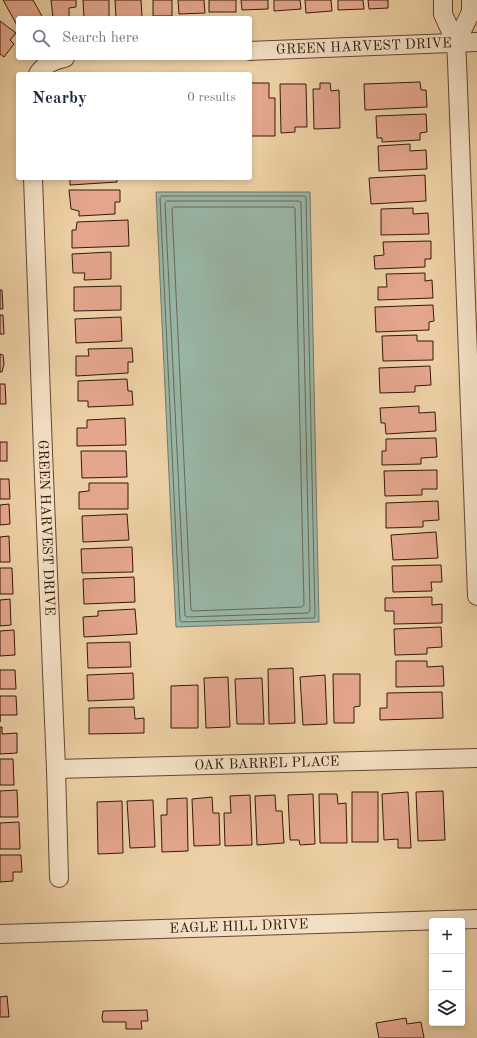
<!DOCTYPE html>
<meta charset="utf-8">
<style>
body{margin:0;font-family:"Old Standard TT",serif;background:#f2f2f3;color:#1f2937}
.controls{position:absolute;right:12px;bottom:12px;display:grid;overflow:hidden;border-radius:4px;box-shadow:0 2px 6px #0003}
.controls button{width:36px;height:36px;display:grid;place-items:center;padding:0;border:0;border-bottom:1px solid #e0e1e3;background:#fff;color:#1f2937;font:20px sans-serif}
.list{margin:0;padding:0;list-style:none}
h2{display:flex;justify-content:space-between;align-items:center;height:52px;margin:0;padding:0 16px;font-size:17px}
h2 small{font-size:13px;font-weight:400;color:#747a83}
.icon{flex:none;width:22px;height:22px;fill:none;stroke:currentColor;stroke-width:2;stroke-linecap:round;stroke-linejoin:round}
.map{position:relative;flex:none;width:477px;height:1038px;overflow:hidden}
.search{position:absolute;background:#fff;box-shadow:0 2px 6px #0003;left:16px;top:16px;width:236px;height:44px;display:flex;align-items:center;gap:10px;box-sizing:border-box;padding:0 14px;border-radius:4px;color:#747a83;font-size:15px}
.panel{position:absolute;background:#fff;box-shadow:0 2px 6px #0003;left:16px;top:72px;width:236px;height:108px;border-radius:4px}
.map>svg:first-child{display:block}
.water{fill:#99b7a7;stroke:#727769}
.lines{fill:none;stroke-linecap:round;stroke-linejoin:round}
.shore{stroke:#686859;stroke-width:1}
.building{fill:#e4a68d;stroke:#37180b}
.minor-casing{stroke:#644632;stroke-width:20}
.minor{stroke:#f3e0c4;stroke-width:18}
.labels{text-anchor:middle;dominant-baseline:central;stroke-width:3;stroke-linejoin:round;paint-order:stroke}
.street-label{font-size:14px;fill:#37180b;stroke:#f3e0c4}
</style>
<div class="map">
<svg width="477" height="1038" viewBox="0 0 477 1038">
<rect width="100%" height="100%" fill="#edd0a5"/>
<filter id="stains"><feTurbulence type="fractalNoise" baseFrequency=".005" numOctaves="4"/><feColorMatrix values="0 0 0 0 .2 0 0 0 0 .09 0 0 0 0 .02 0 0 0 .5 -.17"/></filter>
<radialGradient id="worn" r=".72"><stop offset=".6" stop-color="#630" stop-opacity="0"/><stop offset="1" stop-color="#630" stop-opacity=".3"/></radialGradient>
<!-- water -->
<path class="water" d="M156 192H310L319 622 176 627Z"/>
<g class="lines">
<!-- shore -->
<g class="shore">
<path d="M162 196H304L306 197 315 616 314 618 182 622 180 621 160 198Z"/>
<path d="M167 201H299L301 202 310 611 308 613 187 617 185 616 165 203Z"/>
<path d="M174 207H293L295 208 304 605 302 607 193 611 191 610 172 209Z"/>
</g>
</g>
<!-- building -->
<g class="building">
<path d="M3 0H33L43 18H18V27Z"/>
<path d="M51 0H76V7L69 8V18H53Z"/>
<path d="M83 0H109V18H84Z"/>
<path d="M115 0H141L142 17 116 18Z"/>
<rect x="153" y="0" width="19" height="16"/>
<path d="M178 0H204L205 13 179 14Z"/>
<rect x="209" y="0" width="27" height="12"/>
<path d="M241 0H268V9L242 10Z"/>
<path d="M274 0H300L301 9 274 11Z"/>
<path d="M305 0H331L332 11 306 13Z"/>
<path d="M338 0H363L364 9 338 10Z"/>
<path d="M368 0H388V8L369 9Z"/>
<path d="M0 21 16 33 10 40 14 44 4 57 0 54Z"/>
<path d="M420 82 421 90H426L427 107 365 110 364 84Z"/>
<path d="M250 83H269V98H275V136H250Z"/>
<path d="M320 83H330L331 91 339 90 340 128 314 129 313 89H320Z"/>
<path d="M280 84H306L307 127H295V132L281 133Z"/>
<path d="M426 114 427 132 420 133V140L382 142V138H377L376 116Z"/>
<path d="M410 144V151L426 150 427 169 379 171 378 146Z"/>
<path d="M425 175 426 201 371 204 369 178Z"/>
<path d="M70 178H117V182L70 185Z"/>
<path d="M69 190H120V202H115V214L79 216V211L71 209Z"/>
<path d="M413 208V214L428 213 429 234 381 235V209Z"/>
<path d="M128 220 129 246 72 248V230H76L77 222Z"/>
<path d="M431 241V259H425V267L375 269 374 256 384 255 383 242Z"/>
<path d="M111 252V279L84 280 85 273H73L72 254Z"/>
<path d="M425 273V281L432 280 433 298 378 300V287H387L386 274Z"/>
<path d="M121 286V310L74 311V287Z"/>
<path d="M0 290H2L3 309H0Z"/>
<path d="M433 305 434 321 429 322V330L376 332 375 307Z"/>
<path d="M0 315H3L4 334H0Z"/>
<path d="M121 317 122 341 76 343 75 319Z"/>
<path d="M417 335V341H433V360L383 361 382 336Z"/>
<path d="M132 348 133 362H128V373L76 376V356H89L88 349Z"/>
<path d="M0 354 3 355 4 364 2 372H0Z"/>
<path d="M430 366 431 385 415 386V392L380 393 379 368Z"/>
<path d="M127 379 128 391H132L133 405 88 407V401H78V381Z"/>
<path d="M0 384H5L6 404H0Z"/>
<path d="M419 406V413L435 412 436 431 386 434 385 423H381L380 408Z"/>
<path d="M125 418 126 445 77 446V428H87V420Z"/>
<path d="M436 438 437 457 421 458V464L382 465V451H386V439Z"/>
<rect x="0" y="442" width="7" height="19"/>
<path d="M81 451H126L127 477 82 478Z"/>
<path d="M437 470V489H422V495L385 496 384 471Z"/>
<path d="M0 479H9L10 499H0Z"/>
<path d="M89 483H128V509H79V492L89 491Z"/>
<path d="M438 501 439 520 423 521V527L386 528V503Z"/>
<path d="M9 504 10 524 0 525V505Z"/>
<path d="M127 514 129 540 83 542 82 516Z"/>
<path d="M436 532 438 558 393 560 391 535Z"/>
<path d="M9 536 10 562H0V537Z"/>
<path d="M132 547 133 572 82 573 81 549Z"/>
<path d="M441 565 442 582H431L432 591 393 592 392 566Z"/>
<path d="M0 568H12L13 594H0Z"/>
<path d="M134 577 135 602 84 604 83 579Z"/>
<path d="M432 597V605L442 604V623L394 624V611H385V598Z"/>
<path d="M10 599 11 625 0 626V600Z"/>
<path d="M135 609 137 634 84 637 83 617 98 616V611Z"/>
<path d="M441 627 442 647 427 648V654L395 655 394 629Z"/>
<path d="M14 630 15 655 0 656V631Z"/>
<path d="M130 642 131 667 88 668 87 643Z"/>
<path d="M396 661H427V667L443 666 444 686 396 687Z"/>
<path d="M293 668 295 723 269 724 268 669Z"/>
<path d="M0 670H15L16 689H0Z"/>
<path d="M133 673 134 699 88 701 87 675Z"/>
<path d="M333 674H360V706L354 707V723H334Z"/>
<path d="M325 675 327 724 303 725 300 677Z"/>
<path d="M228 677 230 727 206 728 204 678Z"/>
<path d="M262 678 264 724H237L235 679Z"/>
<path d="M198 685V728H171V686Z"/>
<path d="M442 692 443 718 380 720V708H387V693Z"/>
<path d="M0 696H16L17 715H0V722Z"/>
<path d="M134 707 135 719 144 718V733L89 734V708Z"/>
<path d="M0 727H2V734L17 733V753L0 754Z"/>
<path d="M0 759H13L14 785H0Z"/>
<path d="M17 790 18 817H0V791Z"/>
<path d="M443 791 445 840 418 841 416 792Z"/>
<rect x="352" y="792" width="26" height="50"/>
<path d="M408 792 411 848H398V839L384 840 382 794Z"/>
<path d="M313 794 315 844 300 845 299 840H290L288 795Z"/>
<path d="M319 794H337L338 804 346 803 347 843H320Z"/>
<path d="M250 795 252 845 225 846 224 813H231L230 796Z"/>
<path d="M275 795 276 811H282L284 843 257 845 255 796Z"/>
<path d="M212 797 213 813H219L220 845 194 846 192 799Z"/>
<path d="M187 798 188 851 162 852 161 815H167V799Z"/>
<path d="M153 800 155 847 130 848 127 801Z"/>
<path d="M122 801 123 853 98 854 97 802Z"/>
<path d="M19 822 20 849H0V823Z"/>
<path d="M0 855H21L22 872H13V881L0 882Z"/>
<path d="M7 996 9 1017H0V997Z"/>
<path d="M147 1010 148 1021H141L142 1029H126V1022H103L102 1018 103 1011Z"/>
<path d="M406 1018 407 1024 421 1022 424 1038H379L376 1023Z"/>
</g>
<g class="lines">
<defs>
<g id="minor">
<path d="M443 0V14L456 43 457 61 477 596"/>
<path d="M456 43 471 12V0"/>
<path id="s1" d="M250 51 477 42"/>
<path d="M38 74C44 64 54 60 65 58"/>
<path id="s2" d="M33 178 43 452 56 769 59 878"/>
<path id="s3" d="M56 769 477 758"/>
<path id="s4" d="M0 934 477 919"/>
</g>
</defs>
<!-- minor casing -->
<use href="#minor" class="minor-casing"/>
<!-- minor -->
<use href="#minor" class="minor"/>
</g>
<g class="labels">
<!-- street labels -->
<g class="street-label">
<text stroke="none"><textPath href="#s1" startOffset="114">GREEN HARVEST DRIVE</textPath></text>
<text stroke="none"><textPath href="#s2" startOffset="350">GREEN HARVEST DRIVE</textPath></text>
<text stroke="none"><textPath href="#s3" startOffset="211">OAK BARREL PLACE</textPath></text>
<text stroke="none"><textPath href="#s4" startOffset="239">EAGLE HILL DRIVE</textPath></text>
</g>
</g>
<rect width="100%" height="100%" filter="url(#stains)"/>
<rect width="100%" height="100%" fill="url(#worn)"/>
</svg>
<div class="controls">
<button>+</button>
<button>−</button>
<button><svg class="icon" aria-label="layers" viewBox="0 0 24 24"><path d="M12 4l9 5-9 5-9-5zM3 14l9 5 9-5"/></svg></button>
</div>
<div class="search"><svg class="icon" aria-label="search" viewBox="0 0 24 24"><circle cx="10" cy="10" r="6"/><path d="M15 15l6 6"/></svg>Search here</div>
<section class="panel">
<h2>Nearby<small>0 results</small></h2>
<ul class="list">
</ul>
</section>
</div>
